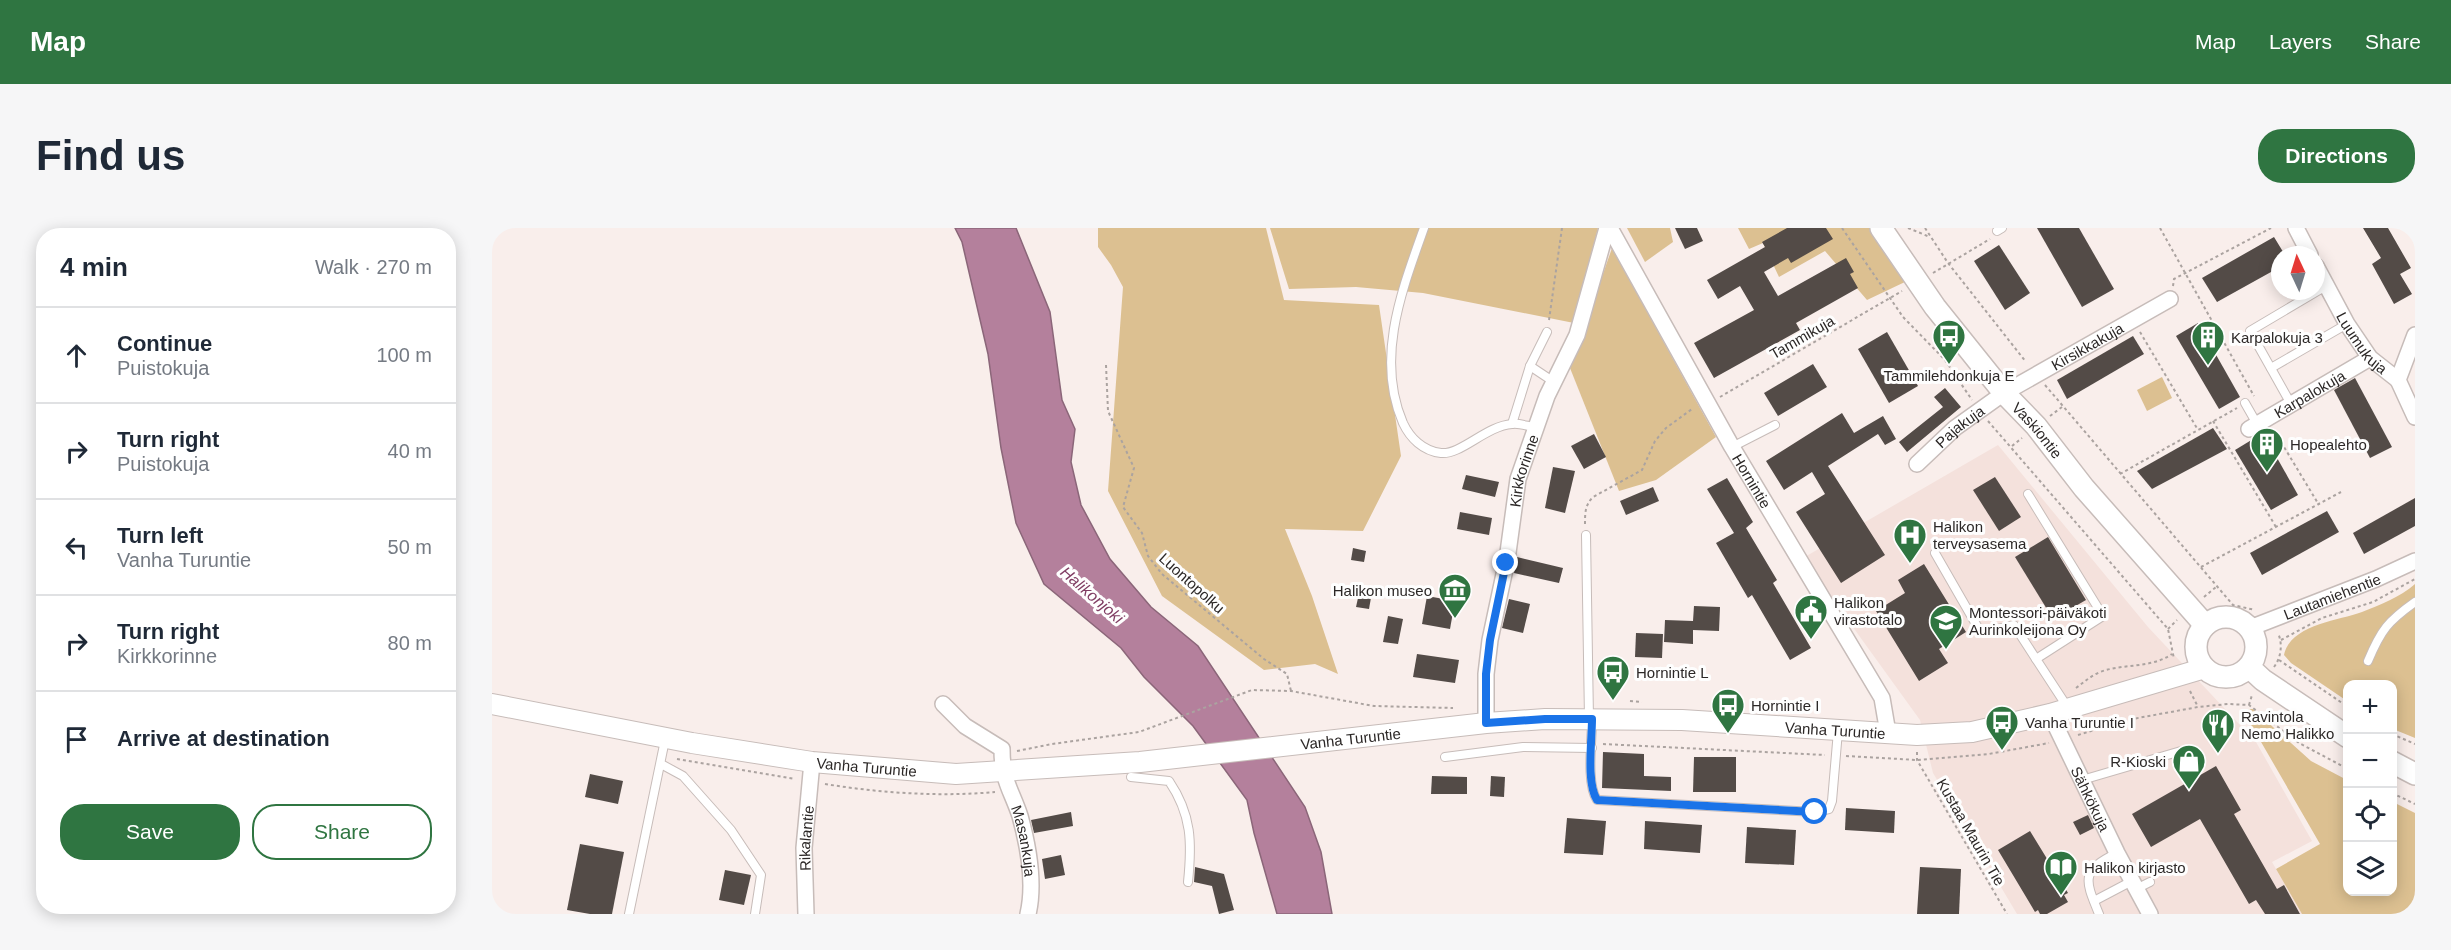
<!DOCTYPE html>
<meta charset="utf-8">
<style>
body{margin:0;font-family:Helvetica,sans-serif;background:#f6f6f7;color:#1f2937}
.controls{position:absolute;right:18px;bottom:18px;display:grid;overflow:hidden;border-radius:12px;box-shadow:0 3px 15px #0003}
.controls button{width:54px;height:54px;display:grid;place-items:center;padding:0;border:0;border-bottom:2px solid #e0e1e3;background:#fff;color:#1f2937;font:30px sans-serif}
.compass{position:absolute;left:1779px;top:18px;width:54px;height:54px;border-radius:50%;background:#fff;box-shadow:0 3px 15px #0003;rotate:356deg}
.stop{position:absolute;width:18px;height:18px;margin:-14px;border:4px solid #1a73e8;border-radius:50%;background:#fff}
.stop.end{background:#1a73e8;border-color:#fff;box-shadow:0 2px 6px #0008}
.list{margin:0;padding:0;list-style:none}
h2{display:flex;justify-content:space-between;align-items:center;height:78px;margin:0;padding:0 24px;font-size:26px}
h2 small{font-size:20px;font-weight:400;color:#747a83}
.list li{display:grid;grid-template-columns:39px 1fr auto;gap:18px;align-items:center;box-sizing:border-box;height:96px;padding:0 24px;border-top:2px solid #e0e1e3}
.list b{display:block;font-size:22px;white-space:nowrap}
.list p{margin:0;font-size:20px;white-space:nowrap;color:#747a83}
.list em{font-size:20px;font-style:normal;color:#747a83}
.actions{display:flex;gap:12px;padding:18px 24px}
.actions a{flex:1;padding:14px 0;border:2px solid #2f7541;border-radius:24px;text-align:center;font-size:21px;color:#2f7541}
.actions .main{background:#2f7541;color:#fff}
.icon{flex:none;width:33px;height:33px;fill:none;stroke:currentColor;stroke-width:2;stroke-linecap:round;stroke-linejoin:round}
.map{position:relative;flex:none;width:1923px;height:686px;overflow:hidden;border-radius:24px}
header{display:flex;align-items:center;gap:36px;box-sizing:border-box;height:84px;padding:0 30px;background:#2f7541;color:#fff}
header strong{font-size:28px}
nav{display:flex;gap:33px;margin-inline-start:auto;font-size:21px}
.intro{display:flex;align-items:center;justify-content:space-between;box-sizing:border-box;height:144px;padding:0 36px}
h1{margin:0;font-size:42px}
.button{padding:15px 27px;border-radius:24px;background:#2f7541;color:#fff;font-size:21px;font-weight:700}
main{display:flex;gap:36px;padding:0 36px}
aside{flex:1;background:#fff;border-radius:24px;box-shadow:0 3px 15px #0003}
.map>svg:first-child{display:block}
.built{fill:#f4e1dc}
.green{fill:#dcc091}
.water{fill:#b4809c;stroke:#8b6679;stroke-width:1.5}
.building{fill:#534b47}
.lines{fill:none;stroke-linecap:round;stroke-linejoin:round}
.service-casing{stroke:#c7bcb9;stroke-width:10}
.minor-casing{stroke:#c7bcb9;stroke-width:18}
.tertiary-casing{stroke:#c7bcb9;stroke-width:22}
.secondary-casing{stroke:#c7bcb9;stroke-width:24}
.path{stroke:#aba3a0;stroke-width:2;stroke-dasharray:3 3;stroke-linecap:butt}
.service{stroke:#fff;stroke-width:8}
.minor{stroke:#fff;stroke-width:15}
.tertiary{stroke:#fff;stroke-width:20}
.secondary{stroke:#fff;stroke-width:21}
.route{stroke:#1a73e8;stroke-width:8}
.labels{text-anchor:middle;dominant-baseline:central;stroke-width:6;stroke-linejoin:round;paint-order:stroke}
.street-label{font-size:15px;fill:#2c2827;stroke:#fefefe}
.poi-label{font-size:15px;fill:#2c2827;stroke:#fefefe;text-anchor:start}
.water-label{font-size:16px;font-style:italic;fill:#803d63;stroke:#fefefe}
</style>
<header>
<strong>Map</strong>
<nav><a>Map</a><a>Layers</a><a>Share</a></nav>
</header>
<div class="intro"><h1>Find us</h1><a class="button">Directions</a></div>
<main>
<aside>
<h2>4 min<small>Walk · 270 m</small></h2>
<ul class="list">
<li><svg class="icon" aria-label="ahead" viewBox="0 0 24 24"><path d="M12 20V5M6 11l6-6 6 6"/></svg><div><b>Continue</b><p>Puistokuja</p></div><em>100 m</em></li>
<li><svg class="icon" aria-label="right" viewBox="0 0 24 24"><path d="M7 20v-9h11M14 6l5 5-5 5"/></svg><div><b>Turn right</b><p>Puistokuja</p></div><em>40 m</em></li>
<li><svg class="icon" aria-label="left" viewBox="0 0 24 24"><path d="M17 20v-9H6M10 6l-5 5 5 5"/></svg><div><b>Turn left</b><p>Vanha Turuntie</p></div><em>50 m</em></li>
<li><svg class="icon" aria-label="right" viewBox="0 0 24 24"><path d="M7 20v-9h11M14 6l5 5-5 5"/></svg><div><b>Turn right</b><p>Kirkkorinne</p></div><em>80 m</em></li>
<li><svg class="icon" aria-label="arrive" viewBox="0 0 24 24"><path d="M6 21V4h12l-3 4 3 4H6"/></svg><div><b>Arrive at destination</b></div></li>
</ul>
<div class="actions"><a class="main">Save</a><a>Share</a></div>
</aside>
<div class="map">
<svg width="1923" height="686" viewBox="0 0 1923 686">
<rect width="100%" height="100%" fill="#f9eeeb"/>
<!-- built -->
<path class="built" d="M1506 217 1656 399 1764 514 1820 613 1780 634 1810 686H1525L1441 545 1428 492 1311 330Z"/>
<!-- green -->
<g class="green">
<path d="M606 0H774L792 72 887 77 909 228 871 303 793 301 820 368 846 446 823 436 772 442 670 368 616 263 631 59 619 37 606 19Z"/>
<path d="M778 0H1106L1082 95 931 65 864 59 797 61Z"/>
<path d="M1135 0H1178L1181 14 1153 34Z"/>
<path d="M1246 0H1381L1415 53 1375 72 1333 23 1287 49 1271 15 1257 21Z"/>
<path d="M1120 20 1224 209 1164 252 1127 263 1078 140Z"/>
<path d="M1670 149 1680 170 1655 183 1645 162Z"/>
<path d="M1923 356V510L1901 501 1900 457H1856L1855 473 1799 435 1792 427C1798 397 1845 393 1870 384 1888 377 1908 369 1923 356Z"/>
<path d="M1750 481H1761L1819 533 1855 552 1856 664H1900L1901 574 1923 585V686H1810L1784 641 1828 616Z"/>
</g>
<!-- water -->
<path class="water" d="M463 0H524L558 84 570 172 583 201 579 234 589 277 618 331 659 379 706 418 813 579 829 624 840 686H785L762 605 755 572 701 498 652 449 629 420 552 356 524 295 509 220 496 126 470 14Z"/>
<!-- building -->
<g class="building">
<path d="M1183 0H1205L1211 13 1193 21Z"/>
<path d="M1295 0H1334L1341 11 1299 35 1296 30 1272 44 1286 68 1354 30 1362 44 1358 46 1366 60 1304 95 1308 102 1222 150 1202 115 1262 82 1248 58 1226 71 1215 52 1273 19 1270 14Z"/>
<path d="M1545 0H1587L1622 61 1590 79Z"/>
<path d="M1871 0H1896L1919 40 1908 46 1920 66 1902 76 1880 36 1889 30Z"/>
<path d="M1782 9 1793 27H1788V39L1725 74 1710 50Z"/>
<path d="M1507 17 1538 65 1513 82 1482 33Z"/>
<path d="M1706 95 1748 169 1727 181 1684 108Z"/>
<path d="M1395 104 1426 158 1397 175 1366 121Z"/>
<path d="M1641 108 1652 126 1575 171 1565 152Z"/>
<path d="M1321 136 1335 159 1286 188 1272 165Z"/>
<path d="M1863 150 1900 219 1878 230 1842 162Z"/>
<path d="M1453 160 1469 179 1415 224 1407 214 1451 179 1442 169Z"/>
<path d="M1350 185 1362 205 1391 188 1404 211 1393 217 1386 206 1336 238 1393 327 1349 355 1304 284 1333 266 1320 244 1292 262 1274 233Z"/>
<path d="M1721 200 1735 221 1660 261 1645 243Z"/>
<path d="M1771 205 1806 267 1779 282 1743 222Z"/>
<path d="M1102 206 1114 229 1092 241 1079 218Z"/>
<path d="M1061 239 1083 243 1073 285 1053 280Z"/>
<path d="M974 247 1007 254 1003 269 970 261Z"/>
<path d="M1503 249 1529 289 1507 303 1481 262Z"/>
<path d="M1235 250 1261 294 1254 300 1285 352 1281 355 1319 420 1298 432 1260 367 1256 370 1224 315 1242 305 1215 261Z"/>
<path d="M1161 259 1167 273 1134 287 1128 273Z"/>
<path d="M1923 270V298L1872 326 1861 305Z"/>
<path d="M1835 283 1847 304 1770 347 1758 325Z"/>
<path d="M968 284 1000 290 997 307 965 301Z"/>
<path d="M1556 309 1594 372 1561 391 1523 329Z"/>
<path d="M861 320 874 323 872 334 859 332Z"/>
<path d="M1025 329 1071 340 1067 355 1022 345Z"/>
<path d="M1432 336 1474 404 1447 421 1456 435 1427 453 1384 383 1413 365 1406 352Z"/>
<path d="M868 361 880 364 877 381 864 379Z"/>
<path d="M935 368 963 373 958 401 930 396Z"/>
<path d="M1017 371 1038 376 1031 405 1010 400Z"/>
<path d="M1202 378 1228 379 1227 403 1201 402V416L1172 414 1173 392 1201 393Z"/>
<path d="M896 388 911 391 906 416 891 414Z"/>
<path d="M1144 405 1171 406 1170 430 1143 429Z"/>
<path d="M925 426 967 432 963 455 921 449Z"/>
<path d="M1111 524 1152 526V548L1179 549V563L1110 560Z"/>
<path d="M1202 529H1244V564H1201Z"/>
<path d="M1724 538 1749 582 1742 586 1785 661 1792 657 1808 686H1773L1764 672 1757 676 1708 591 1659 619 1640 586Z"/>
<path d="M98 546 131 553 126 576 93 569Z"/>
<path d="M940 548 975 549V566H939Z"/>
<path d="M999 548 1013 549 1012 569 998 568Z"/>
<path d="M1354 580 1403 583 1402 605 1353 602Z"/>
<path d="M579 584 581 598 542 605 539 592Z"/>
<path d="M1596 587 1602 600 1588 607 1581 594Z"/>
<path d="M1075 590 1114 593 1111 627 1072 625Z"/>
<path d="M1153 593 1210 597 1208 625 1152 621Z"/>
<path d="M1255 599 1304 602 1302 637 1253 635Z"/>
<path d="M1538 603 1576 665 1572 667 1576 674 1555 686H1548L1546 682 1543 684 1506 622Z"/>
<path d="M88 616 132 624 120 686H98L75 682Z"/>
<path d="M569 627 573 647 553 651 550 631Z"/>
<path d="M703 639 732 646 742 682 727 686 720 658 702 654Z"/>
<path d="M1428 639 1469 641 1467 686H1425Z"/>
<path d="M233 642 259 647 252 677 227 672Z"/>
</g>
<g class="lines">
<defs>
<g id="service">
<path d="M932 0C910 62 883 130 911 195 918 210 931 223 949 225 969 227 994 198 1020 196 1027 195 1035 198 1042 199"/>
<path d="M1505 3 1510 0"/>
<path d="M1038 138 1062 154"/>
<path d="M1779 140 1855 96"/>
<path d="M1753 175 1765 196"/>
<path d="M1799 176 1758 103 1834 58"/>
<path d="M1020 196 1038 138 1055 104"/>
<path d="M1240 219 1283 197"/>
<path d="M1536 266 1611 388 1544 431 1576 480"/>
<path d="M1094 307 1097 491"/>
<path d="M1443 325 1489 405 1522 397 1544 431"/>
<path d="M1876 433C1889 402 1896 393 1923 374"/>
<path d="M1100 492C1100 513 1094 556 1105 572L1323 584 1337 581 1340 573 1346 503"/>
<path d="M953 529 1031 519 1100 520"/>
<path d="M169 536 191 548 239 602 269 647 263 686"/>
<path d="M639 549 677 553C700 587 700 615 696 654"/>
<path d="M1590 552 1689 523"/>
<path d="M1644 661 1658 654"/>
<path d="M1602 673 1640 653"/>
<path d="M137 686 173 512"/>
<path d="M1607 686C1593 652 1588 643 1625 625"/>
</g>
<g id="minor">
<path id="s1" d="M1118 0 1240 219 1390 470 1396 505"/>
<path d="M1804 0 1818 27"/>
<path id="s2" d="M1824 38 1855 96 1878 130 1906 152"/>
<path d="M1923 107 1906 152 1923 189"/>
<path id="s3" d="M1757 201 1878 130"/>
<path id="s4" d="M1425 236 1463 200 1512 165 1678 71"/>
<path id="s5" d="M1758 400 1884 351 1923 333"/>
<path id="s6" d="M451 476 473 498 510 521C510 553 519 561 528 588 536 617 543 656 536 686"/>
<path id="s7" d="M1558 486 1625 625 1658 686"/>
<path id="s8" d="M994 495V446L998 412 1015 332 1026 251 1055 168 1085 107 1115 0"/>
<path id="s9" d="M314 686 312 620 320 534"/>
</g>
<g id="tertiary">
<path id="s10" d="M0 476 200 515 320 534 464 546 648 534 994 495 1053 491 1190 492 1425 507 1480 504 1558 486 1713 440"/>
</g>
<g id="secondary">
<path id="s11" d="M1389 0 1443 79 1512 165 1544 198 1592 260 1713 397"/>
<circle cx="1734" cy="419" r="30"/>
<path d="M1757 439 1771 452 1856 509"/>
<path d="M1900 534 1923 546"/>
</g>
</defs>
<!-- service casing -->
<use href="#service" class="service-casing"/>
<!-- minor casing -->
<use href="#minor" class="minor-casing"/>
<!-- tertiary casing -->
<use href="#tertiary" class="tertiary-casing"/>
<!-- secondary casing -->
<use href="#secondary" class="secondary-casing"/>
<!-- path -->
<g class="path">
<path d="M1350 0 1411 89 1453 132 1480 172"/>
<path d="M1416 0 1438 9"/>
<path d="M1433 0 1456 35 1534 134"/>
<path d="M1668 0 1762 168"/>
<path d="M1441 45 1498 11"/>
<path d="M1681 58 1682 51 1779 0"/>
<path d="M1057 92 1070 0"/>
<path d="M1648 104 1706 202"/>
<path d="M614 137 616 183 642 240 631 279 650 305 656 328 670 346 772 431 795 446 799 463"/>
<path d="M1553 157 1741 377 1763 382"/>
<path d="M1228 169 1410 63"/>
<path d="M1558 188 1570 179"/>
<path d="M1496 193 1676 401 1682 431"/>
<path d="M1721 193 1784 299"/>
<path d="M1783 204 1827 277"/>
<path d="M1520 218 1530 210"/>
<path d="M1628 246 1745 180"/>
<path d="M1093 296C1093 285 1093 277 1101 269L1150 242 1163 213 1174 200 1200 181"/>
<path d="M1709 339 1849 264"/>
<path d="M1712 369 1724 359"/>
<path d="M1676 401 1685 392"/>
<path d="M1789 412 1830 390 1881 374 1923 351"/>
<path d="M1787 432 1856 479"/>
<path d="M1782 439C1789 430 1791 416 1786 405"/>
<path d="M1584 460C1592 454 1599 448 1608 444 1632 435 1658 441 1680 426"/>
<path d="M1698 463 1706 479"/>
<path d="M1138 473 1150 474"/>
<path d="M1757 477 1760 467"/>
<path d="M1900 506 1923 516"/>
<path d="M1586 507 1635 492 1706 479 1736 476 1757 477 1807 515 1856 541"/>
<path d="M1111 516 1333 527"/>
<path d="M525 523 560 516 647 504 760 462 799 463 882 478 961 480"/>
<path d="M1425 524V532L1515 686"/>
<path d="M1354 528 1425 532 1497 526 1557 515"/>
<path d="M185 531 303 551"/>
<path d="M333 556C389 565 446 569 503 564"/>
<path d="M1900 565 1923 576"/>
</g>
<!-- service -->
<use href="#service" class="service"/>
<!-- minor -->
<use href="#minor" class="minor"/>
<!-- tertiary -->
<use href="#tertiary" class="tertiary"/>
<!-- secondary -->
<use href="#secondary" class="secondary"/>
</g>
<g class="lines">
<!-- route -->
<path class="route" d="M1014 335 998 412 994 446V495L1053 491H1100C1100 512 1094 555 1105 572L1323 584"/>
</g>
<!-- icons -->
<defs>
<symbol id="bus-pin" viewBox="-11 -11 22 30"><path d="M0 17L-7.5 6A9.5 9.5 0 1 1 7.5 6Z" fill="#2f7541" stroke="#fefefe"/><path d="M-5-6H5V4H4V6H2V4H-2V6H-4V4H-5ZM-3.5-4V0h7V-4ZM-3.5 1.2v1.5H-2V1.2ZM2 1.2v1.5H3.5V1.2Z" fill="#fff"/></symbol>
<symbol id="building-pin" viewBox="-11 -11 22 30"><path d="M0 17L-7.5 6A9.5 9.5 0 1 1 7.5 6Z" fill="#2f7541" stroke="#fefefe"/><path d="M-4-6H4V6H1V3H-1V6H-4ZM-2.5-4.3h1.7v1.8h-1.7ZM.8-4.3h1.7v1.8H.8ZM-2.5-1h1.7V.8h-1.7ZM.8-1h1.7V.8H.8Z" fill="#fff"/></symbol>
<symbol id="hospital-pin" viewBox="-11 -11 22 30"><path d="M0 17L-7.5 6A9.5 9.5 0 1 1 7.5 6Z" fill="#2f7541" stroke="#fefefe"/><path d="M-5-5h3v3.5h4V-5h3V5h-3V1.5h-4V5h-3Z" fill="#fff"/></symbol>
<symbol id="museum-pin" viewBox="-11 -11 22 30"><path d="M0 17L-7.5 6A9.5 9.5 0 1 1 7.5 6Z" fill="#2f7541" stroke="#fefefe"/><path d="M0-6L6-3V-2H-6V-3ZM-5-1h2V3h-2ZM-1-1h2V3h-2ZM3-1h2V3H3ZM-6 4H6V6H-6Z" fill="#fff"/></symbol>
<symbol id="civic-pin" viewBox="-11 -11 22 30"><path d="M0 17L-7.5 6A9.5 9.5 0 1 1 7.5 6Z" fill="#2f7541" stroke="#fefefe"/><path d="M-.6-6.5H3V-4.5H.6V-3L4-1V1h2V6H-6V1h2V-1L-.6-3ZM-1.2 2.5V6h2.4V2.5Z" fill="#fff"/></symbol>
<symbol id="school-pin" viewBox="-11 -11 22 30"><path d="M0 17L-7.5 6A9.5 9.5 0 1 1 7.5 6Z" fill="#2f7541" stroke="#fefefe"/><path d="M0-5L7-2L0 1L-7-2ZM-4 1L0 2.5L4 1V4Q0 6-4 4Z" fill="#fff"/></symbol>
<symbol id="restaurant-pin" viewBox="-11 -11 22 30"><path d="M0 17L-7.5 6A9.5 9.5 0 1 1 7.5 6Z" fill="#2f7541" stroke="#fefefe"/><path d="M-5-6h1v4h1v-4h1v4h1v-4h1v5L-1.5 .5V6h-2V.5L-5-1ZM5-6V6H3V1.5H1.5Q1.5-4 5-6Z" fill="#fff"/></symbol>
<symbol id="shop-pin" viewBox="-11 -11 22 30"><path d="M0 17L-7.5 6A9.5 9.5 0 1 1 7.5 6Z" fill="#2f7541" stroke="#fefefe"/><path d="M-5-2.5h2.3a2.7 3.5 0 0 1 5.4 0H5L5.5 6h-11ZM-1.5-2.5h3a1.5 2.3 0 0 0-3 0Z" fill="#fff"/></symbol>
<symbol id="library-pin" viewBox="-11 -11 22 30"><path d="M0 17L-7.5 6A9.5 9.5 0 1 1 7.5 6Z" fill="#2f7541" stroke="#fefefe"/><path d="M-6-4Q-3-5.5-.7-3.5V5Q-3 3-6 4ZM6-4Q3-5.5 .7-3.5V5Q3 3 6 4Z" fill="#fff"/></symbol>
</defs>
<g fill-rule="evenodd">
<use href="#bus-pin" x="1438" y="89" width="38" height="52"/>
<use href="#building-pin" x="1697" y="90" width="38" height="52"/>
<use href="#building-pin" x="1756" y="197" width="38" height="52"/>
<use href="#hospital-pin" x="1399" y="288" width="38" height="52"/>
<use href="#museum-pin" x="944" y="343" width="38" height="52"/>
<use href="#civic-pin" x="1300" y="364" width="38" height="52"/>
<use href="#school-pin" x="1435" y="374" width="38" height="52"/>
<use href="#bus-pin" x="1102" y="425" width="38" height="52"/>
<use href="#bus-pin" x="1217" y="458" width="38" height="52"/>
<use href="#bus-pin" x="1491" y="475" width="38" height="52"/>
<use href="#restaurant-pin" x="1707" y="478" width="38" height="52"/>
<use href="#shop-pin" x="1678" y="514" width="38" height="52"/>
<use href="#library-pin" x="1550" y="620" width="38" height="52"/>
</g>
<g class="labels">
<!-- street labels -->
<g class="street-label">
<text transform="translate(1310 109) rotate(-30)">Tammikuja</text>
<text stroke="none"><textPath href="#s2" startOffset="90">Luumukuja</textPath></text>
<text stroke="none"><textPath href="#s4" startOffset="208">Kirsikkakuja</textPath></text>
<text stroke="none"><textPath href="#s3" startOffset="70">Karpalokuja</textPath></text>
<text stroke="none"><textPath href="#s4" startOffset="57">Pajakuja</textPath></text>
<text stroke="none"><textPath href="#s11" startOffset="256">Vaskiontie</textPath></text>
<text stroke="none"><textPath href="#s8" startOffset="256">Kirkkorinne</textPath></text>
<text stroke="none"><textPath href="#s1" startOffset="290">Hornintie</textPath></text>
<text transform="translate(700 355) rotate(42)">Luontopolku</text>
<text stroke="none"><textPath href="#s5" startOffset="88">Lautamiehentie</textPath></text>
<text stroke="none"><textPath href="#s10" startOffset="1352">Vanha Turuntie</textPath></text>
<text stroke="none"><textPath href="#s10" startOffset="866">Vanha Turuntie</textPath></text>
<text stroke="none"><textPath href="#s10" startOffset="380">Vanha Turuntie</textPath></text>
<text stroke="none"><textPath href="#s7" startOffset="94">Sähkökuja</textPath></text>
<text transform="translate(1479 604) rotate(60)">Kustaa Maurin Tie</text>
<text stroke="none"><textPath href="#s9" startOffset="76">Rikalantie</textPath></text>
<text stroke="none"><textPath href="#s6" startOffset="170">Masankuja</textPath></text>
</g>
<!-- poi labels -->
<g class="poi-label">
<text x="1739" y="109">Karpalokuja 3</text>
<text x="1457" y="147" text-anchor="middle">Tammilehdonkuja E</text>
<text x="1798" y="216">Hopealehto</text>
<text x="1441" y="298">Halikon<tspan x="1441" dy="17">terveysasema</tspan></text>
<text x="940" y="362" text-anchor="end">Halikon museo</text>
<text x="1342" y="374">Halikon<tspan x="1342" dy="17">virastotalo</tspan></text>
<text x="1477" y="384">Montessori-päiväkoti<tspan x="1477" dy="17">Aurinkoleijona Oy</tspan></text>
<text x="1144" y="444">Hornintie L</text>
<text x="1259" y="477">Hornintie I</text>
<text x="1749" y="488">Ravintola<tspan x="1749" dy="17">Nemo Halikko</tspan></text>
<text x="1533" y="494">Vanha Turuntie I</text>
<text x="1674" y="533" text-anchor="end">R-Kioski</text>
<text x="1592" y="639">Halikon kirjasto</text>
</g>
<!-- water labels -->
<g class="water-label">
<text transform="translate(600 367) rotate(41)">Halikonjoki</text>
</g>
</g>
</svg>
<div class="controls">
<button>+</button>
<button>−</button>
<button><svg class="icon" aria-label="locate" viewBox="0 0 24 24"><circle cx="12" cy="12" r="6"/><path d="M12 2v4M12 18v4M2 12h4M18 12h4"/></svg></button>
<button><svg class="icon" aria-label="layers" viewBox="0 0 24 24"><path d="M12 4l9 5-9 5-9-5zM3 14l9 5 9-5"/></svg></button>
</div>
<svg class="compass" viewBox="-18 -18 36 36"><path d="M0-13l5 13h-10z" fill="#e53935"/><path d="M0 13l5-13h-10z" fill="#747a83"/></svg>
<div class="stop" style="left:1323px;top:584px"></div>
<div class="stop end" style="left:1014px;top:335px"></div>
</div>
</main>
